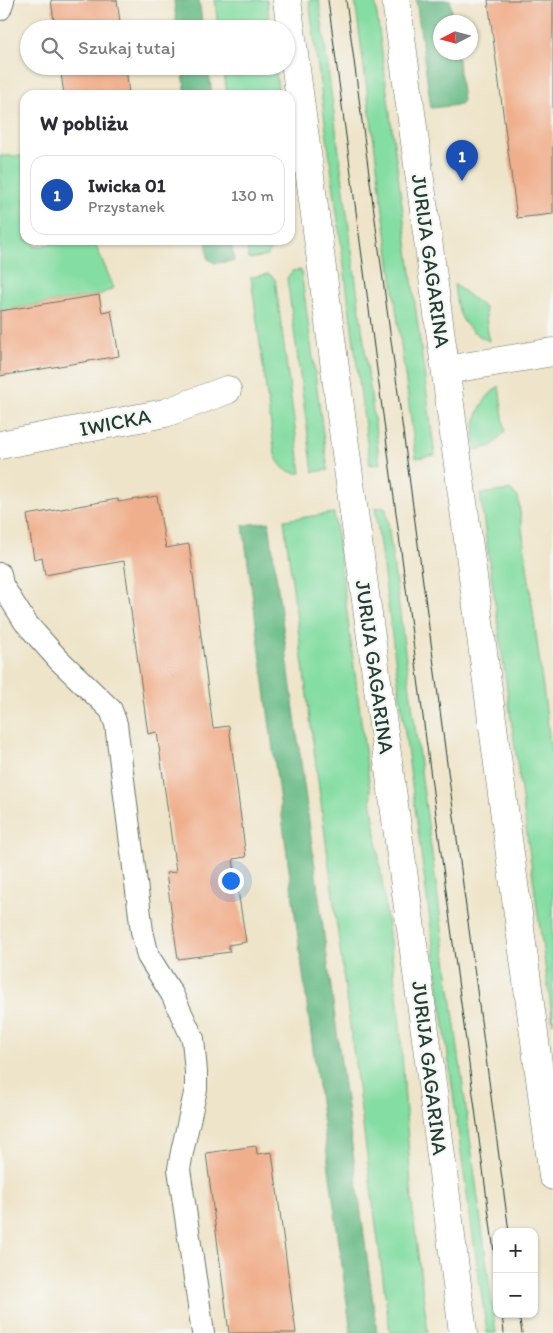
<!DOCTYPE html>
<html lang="pl">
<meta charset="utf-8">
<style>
body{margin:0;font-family:Itim,sans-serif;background:#f2f2f3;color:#2b2b33}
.controls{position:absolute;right:15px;bottom:15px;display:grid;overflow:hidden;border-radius:10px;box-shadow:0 1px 4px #0004}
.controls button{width:45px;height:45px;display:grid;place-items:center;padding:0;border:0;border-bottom:1px solid #e1e1e2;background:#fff;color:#2b2b33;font:25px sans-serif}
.compass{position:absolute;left:433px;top:15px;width:45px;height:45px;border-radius:50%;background:#fff;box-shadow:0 1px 4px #0004;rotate:264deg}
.you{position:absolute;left:230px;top:880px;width:18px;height:18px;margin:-12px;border:4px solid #fff;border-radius:50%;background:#1a73e8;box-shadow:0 0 0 8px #1a73e833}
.badge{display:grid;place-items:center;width:32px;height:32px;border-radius:50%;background:#ea580c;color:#fff;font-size:16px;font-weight:700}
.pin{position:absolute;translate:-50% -41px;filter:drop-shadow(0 1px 2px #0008)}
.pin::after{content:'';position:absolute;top:26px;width:18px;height:15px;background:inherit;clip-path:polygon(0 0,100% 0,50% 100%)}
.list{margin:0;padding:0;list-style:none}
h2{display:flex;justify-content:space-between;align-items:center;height:65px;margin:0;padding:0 20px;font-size:21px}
h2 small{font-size:16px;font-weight:400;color:#7c7c81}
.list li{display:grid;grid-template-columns:32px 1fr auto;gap:15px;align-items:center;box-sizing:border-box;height:80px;margin:0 10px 10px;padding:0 10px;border:1px solid #e1e1e2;border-radius:15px}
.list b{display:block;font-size:19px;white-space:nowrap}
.list p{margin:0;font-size:16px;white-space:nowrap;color:#7c7c81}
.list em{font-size:16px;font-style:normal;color:#7c7c81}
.icon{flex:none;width:28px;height:28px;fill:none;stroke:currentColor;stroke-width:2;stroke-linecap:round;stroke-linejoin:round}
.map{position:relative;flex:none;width:553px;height:1333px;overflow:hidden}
.search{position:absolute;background:#fff;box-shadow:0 1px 4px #0004;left:20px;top:20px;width:275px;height:55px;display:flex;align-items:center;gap:12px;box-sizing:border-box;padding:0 18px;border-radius:28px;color:#7c7c81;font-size:19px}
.panel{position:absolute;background:#fff;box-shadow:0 1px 4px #0004;left:20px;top:90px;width:275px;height:155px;border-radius:15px}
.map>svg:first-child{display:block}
.green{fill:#84dda2;stroke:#528d6b}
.forest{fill:#6bbc88;stroke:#457c5e}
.building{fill:#f0af8c}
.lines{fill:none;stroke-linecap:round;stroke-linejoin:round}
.service-casing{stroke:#677768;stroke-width:24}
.minor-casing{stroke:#677768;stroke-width:29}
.secondary-casing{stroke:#677768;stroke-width:29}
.service{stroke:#fff;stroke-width:22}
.minor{stroke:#fff;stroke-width:28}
.secondary{stroke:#fff;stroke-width:28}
.tram{stroke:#1f3d34;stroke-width:1}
.labels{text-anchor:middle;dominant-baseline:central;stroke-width:4.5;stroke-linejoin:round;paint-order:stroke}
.street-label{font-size:21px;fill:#1f3d34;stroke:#f6f6f2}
</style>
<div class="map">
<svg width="553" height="1333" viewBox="0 0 553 1333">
<rect width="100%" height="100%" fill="#f6f6f2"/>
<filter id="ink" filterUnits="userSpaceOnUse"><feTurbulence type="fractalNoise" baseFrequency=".02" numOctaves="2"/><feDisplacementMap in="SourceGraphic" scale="10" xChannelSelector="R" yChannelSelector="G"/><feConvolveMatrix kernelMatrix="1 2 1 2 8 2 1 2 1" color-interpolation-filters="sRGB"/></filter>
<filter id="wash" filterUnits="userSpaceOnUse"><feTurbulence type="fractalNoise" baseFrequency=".0096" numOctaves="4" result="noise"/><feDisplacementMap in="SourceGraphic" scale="20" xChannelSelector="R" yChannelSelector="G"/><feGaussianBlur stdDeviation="1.12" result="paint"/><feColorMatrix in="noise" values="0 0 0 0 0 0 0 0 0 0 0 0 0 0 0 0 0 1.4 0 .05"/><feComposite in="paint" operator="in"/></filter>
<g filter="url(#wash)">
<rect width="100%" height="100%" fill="#eee4c9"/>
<!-- green -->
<g class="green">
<path d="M215 0H267L270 29H218Z"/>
<path d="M309 0H319L380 464 370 465Z"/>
<path d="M355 0H375L435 455 416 458Z"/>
<path d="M223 66H275L279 95H227Z"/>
<path d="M0 156H22L25 176V240H34L35 247 71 240 94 241 114 288 99 295 0 311Z"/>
<path d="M246 240H269L271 250 267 256 249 259Z"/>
<path d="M301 270 328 470 313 472 287 278 292 271Z"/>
<path d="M269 274 275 279 301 473C287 474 280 467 275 455L251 277Z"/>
<path d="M454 284 485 308 489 341C461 328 457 313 454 284Z"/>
<path d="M499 386 505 431 492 446 476 450C471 424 477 403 499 386Z"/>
<path d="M510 490 518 497 553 764V1023L480 494Z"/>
<path d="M385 507 386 509 496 1333H487L461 1153 375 508Z"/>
<path d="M334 513 399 1011 413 1214 428 1333H390L284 520Z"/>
</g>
<!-- forest -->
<g class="forest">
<path d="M174 0H199L203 29H177Z"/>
<path d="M416 0H450L453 22H440V52L457 53 463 101 459 105 431 108Z"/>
<path d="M182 66H208L212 95H186Z"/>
<path d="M206 240H231L234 261 215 263 208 259Z"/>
<path d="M269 522 377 1333H351L243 525Z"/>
</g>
<g id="blocks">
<!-- building -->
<g class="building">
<path d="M51 0H117L121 29H55Z"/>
<path d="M488 0H553V214L517 218Z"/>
<path d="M60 66H126L129 95H64Z"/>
<path d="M99 295 102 312 111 310 119 356 0 376V311Z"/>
<path d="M157 496 166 548 189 544 213 728 229 726 246 857 233 859 246 942 228 945 230 952 178 959 166 873 176 872 157 732 148 734 124 561 45 575 42 557 34 559 27 515 118 499V502Z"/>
<path d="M256 1146 257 1154 272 1152 296 1333H229L206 1153Z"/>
</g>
</g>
</g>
<g filter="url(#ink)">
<use href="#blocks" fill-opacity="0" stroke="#677768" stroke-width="1"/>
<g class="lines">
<defs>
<g id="service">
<path d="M0 9 3 0"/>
<path d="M0 574 2 585 25 622 58 659 111 710 116 724 142 931 148 956 172 994 193 1039 196 1072V1089L182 1152 179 1169 203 1333"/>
</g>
<g id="minor">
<path d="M446 370 553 352"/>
<path d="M0 445 165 413 227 390"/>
</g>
<g id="secondary">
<path d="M287 0 349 476 430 1068 463 1333"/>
<path d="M396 0 553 1176"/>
</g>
</defs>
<!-- service casing -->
<use href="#service" class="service-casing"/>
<!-- minor casing -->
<use href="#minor" class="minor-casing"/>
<!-- secondary casing -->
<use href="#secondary" class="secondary-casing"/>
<!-- service -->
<use href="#service" class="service"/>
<!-- minor -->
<use href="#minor" class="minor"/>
<!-- secondary -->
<use href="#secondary" class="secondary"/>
<!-- tram -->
<g class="tram">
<path d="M328 0 497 1275"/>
<path d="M346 0 509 1232"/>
<path d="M502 1314 504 1333"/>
<path d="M519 1314 522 1333"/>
</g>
</g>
</g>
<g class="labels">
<!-- street labels -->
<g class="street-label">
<text transform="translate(431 261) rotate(82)">JURIJA GAGARINA</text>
<text transform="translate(115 422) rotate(-11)">IWICKA</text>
<text transform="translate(375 667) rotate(82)">JURIJA GAGARINA</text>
<text transform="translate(430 1068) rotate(83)">JURIJA GAGARINA</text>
</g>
</g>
</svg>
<div class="controls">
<button>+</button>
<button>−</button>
</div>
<svg class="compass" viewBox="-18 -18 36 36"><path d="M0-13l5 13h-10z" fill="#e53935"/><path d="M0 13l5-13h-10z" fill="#7c7c81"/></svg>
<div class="you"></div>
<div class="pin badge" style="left:462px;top:181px;background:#1a4fb4">1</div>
<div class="search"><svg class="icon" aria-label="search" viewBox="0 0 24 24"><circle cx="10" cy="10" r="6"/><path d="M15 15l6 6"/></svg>Szukaj tutaj</div>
<section class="panel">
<h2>W pobliżu<small></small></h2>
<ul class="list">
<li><span class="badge" style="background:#1a4fb4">1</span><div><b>Iwicka 01</b><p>Przystanek</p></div><em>130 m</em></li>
</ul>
</section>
</div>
